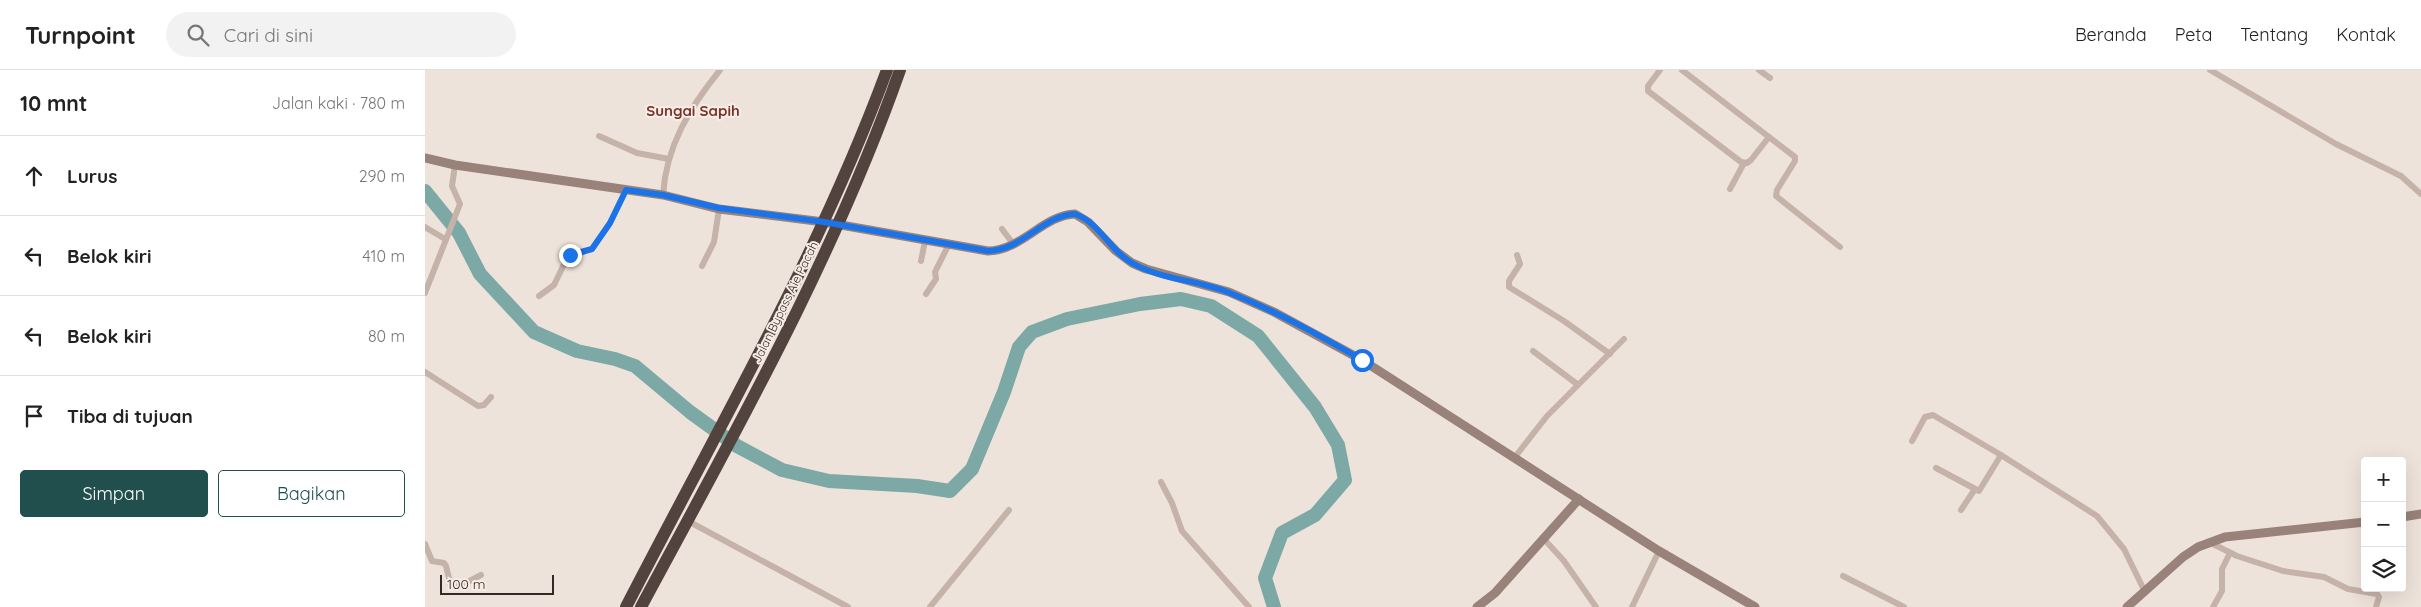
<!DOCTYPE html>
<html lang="id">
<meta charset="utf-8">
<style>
body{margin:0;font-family:Quicksand,sans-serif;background:#f2f2f2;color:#222}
.controls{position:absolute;right:15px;bottom:15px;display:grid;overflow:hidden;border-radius:5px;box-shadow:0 5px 20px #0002}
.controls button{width:45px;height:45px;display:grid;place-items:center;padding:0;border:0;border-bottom:1px solid #e0e0e0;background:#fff;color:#222;font:25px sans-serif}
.scale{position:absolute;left:15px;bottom:12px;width:114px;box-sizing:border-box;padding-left:5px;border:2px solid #332a27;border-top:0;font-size:14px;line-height:18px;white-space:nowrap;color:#332a27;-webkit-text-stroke:4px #f7ede6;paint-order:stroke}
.stop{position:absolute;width:15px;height:15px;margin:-11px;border:4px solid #1a73e8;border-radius:50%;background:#fff}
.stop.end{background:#1a73e8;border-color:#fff;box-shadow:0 1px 5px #0008}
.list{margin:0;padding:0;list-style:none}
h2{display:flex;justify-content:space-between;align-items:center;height:65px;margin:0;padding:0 20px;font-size:21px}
h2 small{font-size:16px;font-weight:400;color:#767676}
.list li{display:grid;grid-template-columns:32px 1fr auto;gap:15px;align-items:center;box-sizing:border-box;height:80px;padding:0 20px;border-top:1px solid #e0e0e0}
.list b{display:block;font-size:19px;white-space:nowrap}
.list em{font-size:16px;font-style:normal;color:#767676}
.actions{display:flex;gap:10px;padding:15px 20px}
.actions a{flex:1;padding:11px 0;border:1px solid #214f4e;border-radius:5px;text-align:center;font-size:18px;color:#214f4e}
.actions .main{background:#214f4e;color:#fff}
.icon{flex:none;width:28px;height:28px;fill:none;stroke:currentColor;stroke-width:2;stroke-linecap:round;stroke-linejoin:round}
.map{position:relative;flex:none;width:1996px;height:537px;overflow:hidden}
header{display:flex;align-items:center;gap:30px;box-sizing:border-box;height:70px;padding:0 25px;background:#fff;border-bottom:1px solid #e0e0e0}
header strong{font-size:24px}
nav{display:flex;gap:28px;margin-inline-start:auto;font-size:18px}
.search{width:350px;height:45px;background:#f2f2f2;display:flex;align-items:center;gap:12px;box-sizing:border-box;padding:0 18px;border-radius:28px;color:#767676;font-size:19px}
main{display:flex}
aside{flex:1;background:#fff}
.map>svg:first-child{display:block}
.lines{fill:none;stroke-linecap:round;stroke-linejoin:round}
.river{stroke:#7ca8a6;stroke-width:14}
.street{stroke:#c5b2a8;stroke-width:6}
.secondary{stroke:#988279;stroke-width:9}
.highway{stroke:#53433f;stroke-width:12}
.route{stroke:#1a73e8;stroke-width:6}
.labels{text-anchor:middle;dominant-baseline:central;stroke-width:4;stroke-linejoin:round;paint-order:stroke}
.street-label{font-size:12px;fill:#332a27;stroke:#f7ede6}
.quarter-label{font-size:15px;font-weight:bold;fill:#793429;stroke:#f7ede6}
</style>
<header>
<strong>Turnpoint</strong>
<div class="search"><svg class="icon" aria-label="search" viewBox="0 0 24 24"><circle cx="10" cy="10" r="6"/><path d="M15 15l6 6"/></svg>Cari di sini</div>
<nav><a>Beranda</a><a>Peta</a><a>Tentang</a><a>Kontak</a></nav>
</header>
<main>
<aside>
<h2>10 mnt<small>Jalan kaki · 780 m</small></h2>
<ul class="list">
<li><svg class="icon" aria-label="ahead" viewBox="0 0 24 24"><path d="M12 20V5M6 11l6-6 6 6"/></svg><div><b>Lurus</b></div><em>290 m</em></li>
<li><svg class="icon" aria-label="left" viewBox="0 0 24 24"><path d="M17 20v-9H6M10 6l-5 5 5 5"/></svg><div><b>Belok kiri</b></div><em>410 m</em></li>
<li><svg class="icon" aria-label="left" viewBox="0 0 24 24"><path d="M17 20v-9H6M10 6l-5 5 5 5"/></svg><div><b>Belok kiri</b></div><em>80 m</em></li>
<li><svg class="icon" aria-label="arrive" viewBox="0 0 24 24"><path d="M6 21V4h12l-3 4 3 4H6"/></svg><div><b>Tiba di tujuan</b></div></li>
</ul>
<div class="actions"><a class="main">Simpan</a><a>Bagikan</a></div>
</aside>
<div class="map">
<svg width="1996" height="537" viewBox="0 0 1996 537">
<rect width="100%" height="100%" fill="#eee3da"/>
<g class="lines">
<!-- river -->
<path class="river" d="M0 121 34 163 55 204 109 262 152 281 190 289 210 296 265 342 312 376 357 400 404 411 492 416 525 421 547 399 579 322 594 277 607 262 642 249 715 234 756 229 786 236 833 266 890 337 913 375 920 410 890 445 857 463 840 508 849 537"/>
<!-- street -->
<g class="street">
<path d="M1235 0 1223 16V21L1316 92 1322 93 1326 90 1344 67"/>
<path d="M1257 0 1370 87V91L1352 120 1351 126 1415 177"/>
<path d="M1334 0 1345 8"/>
<path d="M1785 0 1911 74 1976 106 1996 124"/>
<path d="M174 66 212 83 244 89"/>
<path d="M1305 119 1319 93"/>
<path d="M238 125C241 76 265 37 295 0"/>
<path d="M0 157 20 169"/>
<path d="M577 159 589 175"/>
<path d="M1092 185 1095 194 1084 211V217L1139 251 1185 284"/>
<path d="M496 191 500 171"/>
<path d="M277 196 289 172 294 139"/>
<path d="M0 223 35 134 27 116 30 95"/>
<path d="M501 224 511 209 510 202 524 174"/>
<path d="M114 226 129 215 142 188 167 179 185 153 201 120"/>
<path d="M1108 281 1152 314"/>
<path d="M0 302 53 336 59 335 66 327"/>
<path d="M1487 371 1500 347 1508 345 1576 385 1672 446 1699 479 1720 522"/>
<path d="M1090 387 1122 346 1199 269"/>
<path d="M1511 398 1554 421 1576 385"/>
<path d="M736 412 747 433 757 461 824 537"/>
<path d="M1536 440 1550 419"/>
<path d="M263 451 423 537"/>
<path d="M1119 469 1139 491 1171 537"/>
<path d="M1784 472 1812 486 1858 501 1899 507 1923 519 1952 524 1954 527 1951 537"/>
<path d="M0 474 7 491 19 493 21 496 26 516 37 515 56 505"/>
<path d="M1418 506 1479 537"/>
<path d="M505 537 584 440"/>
<path d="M1207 537 1234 481"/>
<path d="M1788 537 1797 521V499L1805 483"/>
</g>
<!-- secondary -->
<g class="secondary">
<path d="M0 88 30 95 238 125 294 139 399 152 563 181C598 180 618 145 650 144L663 152 691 181 707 193 721 199 804 222 849 242 937 290 1234 481 1330 537"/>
<path d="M1977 447 1996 444"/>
<path d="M1052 537 1070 523 1154 429"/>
<path d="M1702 537 1758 487 1773 477 1800 467 1940 452"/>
</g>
<!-- highway -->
<g class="highway">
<path d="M201 537C292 360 393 187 462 0"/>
<path d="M216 537C310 362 409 188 475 0"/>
</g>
</g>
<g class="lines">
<!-- route -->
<path class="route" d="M145 185 167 179 185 153 201 120 238 125 294 138 399 152 563 181C598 180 618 145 650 144 674 152 686 182 707 193 737 210 774 210 805 223 851 241 894 265 937 290"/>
</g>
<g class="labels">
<!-- street labels -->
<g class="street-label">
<text transform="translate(360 232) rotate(-64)">Jalan Bypass Aie Pacah</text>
</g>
<!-- quarter labels -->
<g class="quarter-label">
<text x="268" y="40">Sungai Sapih</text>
</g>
</g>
</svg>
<div class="controls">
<button>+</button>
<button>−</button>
<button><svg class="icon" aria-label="layers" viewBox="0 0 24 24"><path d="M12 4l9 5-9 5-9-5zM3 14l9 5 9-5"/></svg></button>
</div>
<div class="scale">100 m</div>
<div class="stop" style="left:937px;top:290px"></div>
<div class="stop end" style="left:145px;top:185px"></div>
</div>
</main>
